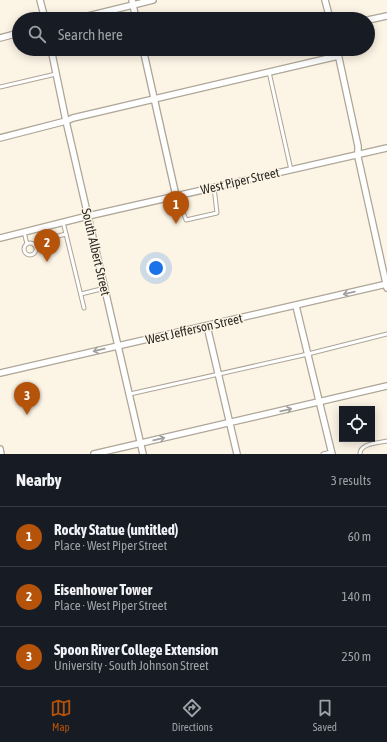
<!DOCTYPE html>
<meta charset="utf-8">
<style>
body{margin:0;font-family:"Asap Condensed",sans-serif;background:#20242c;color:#f1f3f6}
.controls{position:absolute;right:12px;bottom:12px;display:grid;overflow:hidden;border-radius:0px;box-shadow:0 2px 10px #0003}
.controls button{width:36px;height:36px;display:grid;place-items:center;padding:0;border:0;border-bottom:1px solid #363941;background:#171b24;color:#f1f3f6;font:20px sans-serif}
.you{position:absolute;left:156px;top:268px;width:14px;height:14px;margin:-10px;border:3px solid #fff;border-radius:50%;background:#1a73e8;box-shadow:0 0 0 6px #1a73e833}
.badge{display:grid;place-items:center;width:26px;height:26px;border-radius:50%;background:#b45309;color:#fff;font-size:13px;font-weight:700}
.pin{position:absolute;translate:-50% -33px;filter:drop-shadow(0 1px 2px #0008)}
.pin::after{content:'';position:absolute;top:21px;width:14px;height:12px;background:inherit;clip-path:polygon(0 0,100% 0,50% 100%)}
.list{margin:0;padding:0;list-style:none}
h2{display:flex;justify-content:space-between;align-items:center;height:52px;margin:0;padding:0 16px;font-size:17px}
h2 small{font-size:13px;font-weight:400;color:#9ea1a6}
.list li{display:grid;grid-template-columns:26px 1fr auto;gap:12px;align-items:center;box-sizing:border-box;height:60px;padding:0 16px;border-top:1px solid #363941}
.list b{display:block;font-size:15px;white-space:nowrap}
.list p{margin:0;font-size:13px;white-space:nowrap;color:#9ea1a6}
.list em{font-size:13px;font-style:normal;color:#9ea1a6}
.icon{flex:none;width:22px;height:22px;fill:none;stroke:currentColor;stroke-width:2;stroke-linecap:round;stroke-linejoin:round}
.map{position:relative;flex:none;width:387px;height:454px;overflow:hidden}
.search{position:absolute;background:#171b24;box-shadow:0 2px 10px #0003;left:12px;right:12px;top:12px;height:44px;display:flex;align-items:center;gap:10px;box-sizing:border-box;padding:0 14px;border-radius:22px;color:#9ea1a6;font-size:15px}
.sheet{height:232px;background:#171b24}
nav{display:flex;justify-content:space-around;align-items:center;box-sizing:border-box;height:56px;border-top:1px solid #363941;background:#171b24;font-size:11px;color:#9ea1a6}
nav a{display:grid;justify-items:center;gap:2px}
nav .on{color:#b45309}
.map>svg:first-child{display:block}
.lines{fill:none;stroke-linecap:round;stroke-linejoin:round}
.lane-casing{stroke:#ada597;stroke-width:5}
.street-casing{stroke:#ada597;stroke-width:8}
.lane{stroke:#fff;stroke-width:3}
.street{stroke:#fff;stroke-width:5.5}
.oneway{stroke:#a1a09d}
.labels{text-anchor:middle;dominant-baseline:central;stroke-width:3;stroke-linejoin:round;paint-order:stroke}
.street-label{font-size:13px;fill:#2e2b26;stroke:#fcf4e5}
</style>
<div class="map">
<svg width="387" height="454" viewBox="0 0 387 454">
<rect width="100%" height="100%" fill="#fcf4e5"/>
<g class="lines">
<defs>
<g id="lane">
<path d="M269 72 291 170"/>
<path d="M0 87 56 74"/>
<path d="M176 196 179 201 186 220 217 213 214 187"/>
<path d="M63 222 66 234"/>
<path d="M24 232 27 244"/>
<circle cx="30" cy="249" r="6"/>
<path d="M34 245 42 240 66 234 84 308"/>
<path d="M81 294 105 288"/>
<path d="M130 394 308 354 387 334"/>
<path d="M323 454 331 452"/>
<path d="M360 454C360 443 379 443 387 441"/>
</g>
<g id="street">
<path d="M40 0 45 19"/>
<path d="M132 0 136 19"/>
<path d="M325 0 330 19"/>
<path d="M76 19 153 0"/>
<path d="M368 20 387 16"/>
<path d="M0 38 19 33"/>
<path d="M51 49 66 121 143 454"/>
<path d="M143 49 176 196"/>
<path d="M337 49 358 146V157L387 288"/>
<path d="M0 138 66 121 73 118 338 56"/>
<path d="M0 238 88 216 387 148"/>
<path d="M296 306 332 454"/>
<path d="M207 326 237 454"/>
<path d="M0 373 387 284"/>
<path d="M0 449 1 454"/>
<path d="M94 454 387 386"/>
</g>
</defs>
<!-- lane casing -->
<use href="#lane" class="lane-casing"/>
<!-- street casing -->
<use href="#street" class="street-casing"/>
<!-- lane -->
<use href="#lane" class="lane"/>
<!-- street -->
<use href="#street" class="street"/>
</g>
<!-- one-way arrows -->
<defs><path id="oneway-shaft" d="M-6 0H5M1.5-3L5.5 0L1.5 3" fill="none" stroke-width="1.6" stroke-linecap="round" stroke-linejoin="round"/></defs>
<g class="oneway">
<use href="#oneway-shaft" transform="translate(349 293) rotate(167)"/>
<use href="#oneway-shaft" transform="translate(99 350) rotate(167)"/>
<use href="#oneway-shaft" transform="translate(286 410) rotate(-13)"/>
<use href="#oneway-shaft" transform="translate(159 439) rotate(-13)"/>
</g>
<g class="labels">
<!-- street labels -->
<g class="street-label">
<text transform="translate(240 181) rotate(-13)">West Piper Street</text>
<text transform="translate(96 252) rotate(77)">South Albert Street</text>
<text transform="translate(194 329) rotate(-13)">West Jefferson Street</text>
</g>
</g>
</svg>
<div class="controls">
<button><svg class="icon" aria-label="locate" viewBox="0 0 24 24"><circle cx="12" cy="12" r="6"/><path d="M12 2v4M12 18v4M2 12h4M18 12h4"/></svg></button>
</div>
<div class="you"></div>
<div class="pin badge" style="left:176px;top:224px">1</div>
<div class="pin badge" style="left:47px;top:262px">2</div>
<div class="pin badge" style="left:27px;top:415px">3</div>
<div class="search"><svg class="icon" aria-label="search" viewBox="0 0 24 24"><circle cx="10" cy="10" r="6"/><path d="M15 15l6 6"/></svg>Search here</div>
</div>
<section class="sheet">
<h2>Nearby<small>3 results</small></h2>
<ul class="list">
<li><span class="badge">1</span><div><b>Rocky Statue (untitled)</b><p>Place · West Piper Street</p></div><em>60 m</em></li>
<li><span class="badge">2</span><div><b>Eisenhower Tower</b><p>Place · West Piper Street</p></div><em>140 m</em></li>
<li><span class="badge">3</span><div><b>Spoon River College Extension</b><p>University · South Johnson Street</p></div><em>250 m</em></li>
</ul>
</section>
<nav>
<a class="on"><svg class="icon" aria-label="map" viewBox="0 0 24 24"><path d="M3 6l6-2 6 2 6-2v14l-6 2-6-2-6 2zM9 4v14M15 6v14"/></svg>Map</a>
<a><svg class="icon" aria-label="directions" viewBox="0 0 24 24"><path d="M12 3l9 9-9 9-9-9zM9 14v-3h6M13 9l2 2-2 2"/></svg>Directions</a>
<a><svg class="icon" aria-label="saved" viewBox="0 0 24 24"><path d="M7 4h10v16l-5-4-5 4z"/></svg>Saved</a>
</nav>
